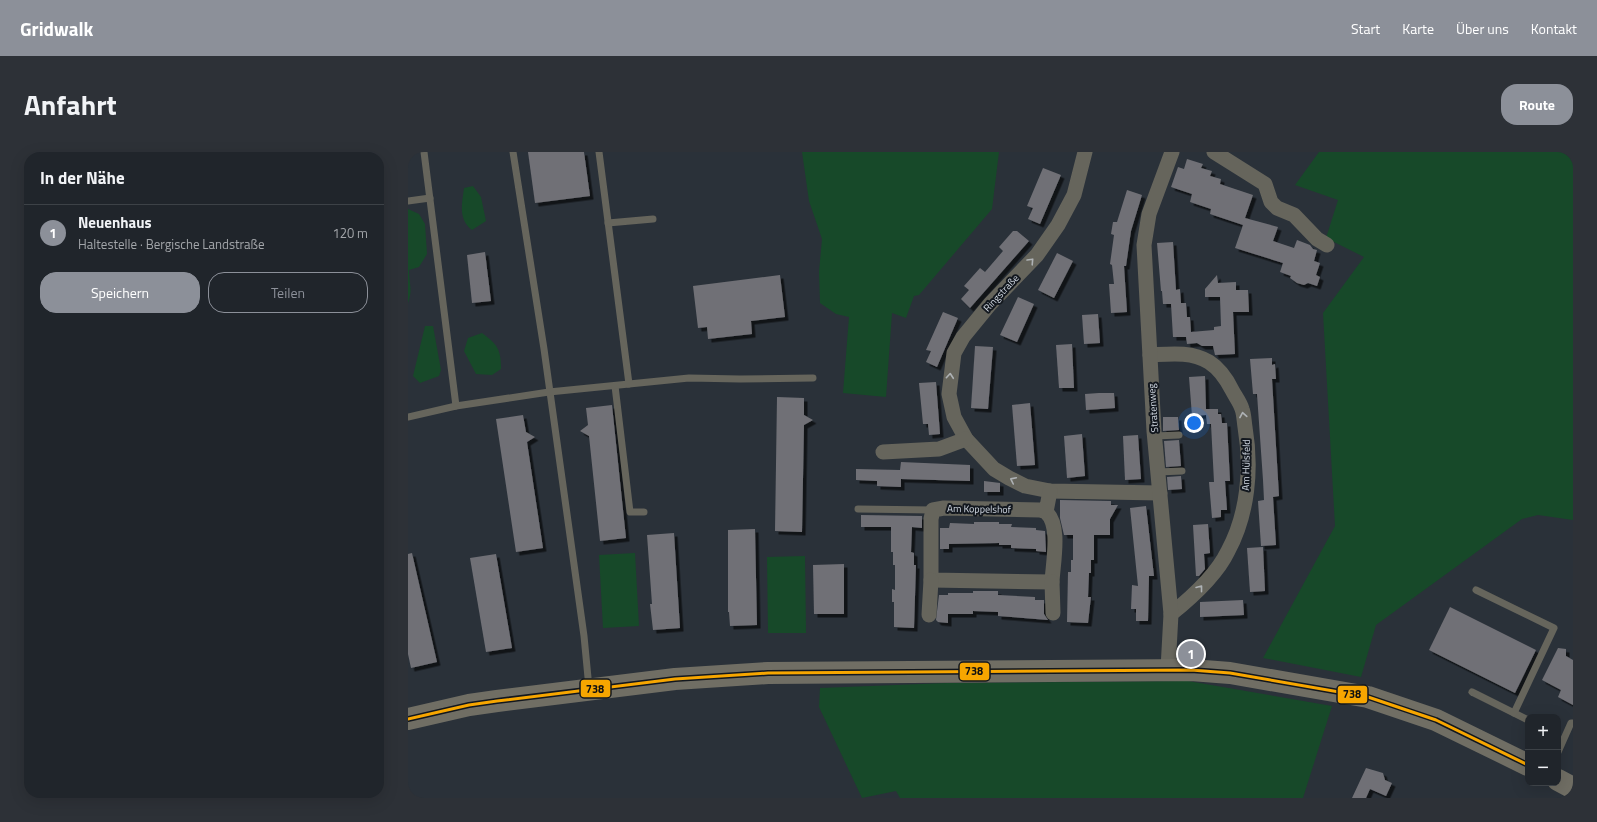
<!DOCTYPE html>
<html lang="de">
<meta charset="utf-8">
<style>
body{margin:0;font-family:"Titillium Web",sans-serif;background:#2d3137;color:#f1f3f6}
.controls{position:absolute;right:12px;bottom:12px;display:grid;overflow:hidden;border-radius:8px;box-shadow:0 4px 16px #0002}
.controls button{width:36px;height:36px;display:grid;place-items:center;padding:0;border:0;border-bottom:1px solid #3d4247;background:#20252b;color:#f1f3f6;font:20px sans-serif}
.you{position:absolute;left:786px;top:271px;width:14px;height:14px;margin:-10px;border:3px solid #fff;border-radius:50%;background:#1a73e8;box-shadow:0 0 0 6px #1a73e833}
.badge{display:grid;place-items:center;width:26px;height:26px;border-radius:50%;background:#8c9099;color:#fff;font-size:13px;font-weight:700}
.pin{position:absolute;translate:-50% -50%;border:2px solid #fff;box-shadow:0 1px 4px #0006}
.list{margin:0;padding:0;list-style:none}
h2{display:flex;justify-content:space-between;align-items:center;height:52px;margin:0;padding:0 16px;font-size:17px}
h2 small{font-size:13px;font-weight:400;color:#a2a5a9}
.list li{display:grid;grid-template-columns:26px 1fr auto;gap:12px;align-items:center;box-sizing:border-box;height:56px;padding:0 16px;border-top:1px solid #3d4247}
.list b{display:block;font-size:15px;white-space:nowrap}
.list p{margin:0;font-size:13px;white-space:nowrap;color:#a2a5a9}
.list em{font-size:13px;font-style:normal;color:#a2a5a9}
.actions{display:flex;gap:8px;padding:12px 16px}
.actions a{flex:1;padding:9px 0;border:1px solid #8c9099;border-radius:16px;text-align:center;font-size:14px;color:#8c9099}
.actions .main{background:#8c9099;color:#fff}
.map{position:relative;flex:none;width:1165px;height:646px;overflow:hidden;border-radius:16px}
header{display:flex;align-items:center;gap:24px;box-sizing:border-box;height:56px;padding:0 20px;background:#8c9099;color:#fff}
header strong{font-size:19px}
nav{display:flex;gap:22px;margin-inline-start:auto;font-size:14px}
.intro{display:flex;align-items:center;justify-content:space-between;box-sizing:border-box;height:96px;padding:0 24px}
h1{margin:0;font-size:28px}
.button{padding:10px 18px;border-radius:16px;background:#8c9099;color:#fff;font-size:14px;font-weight:700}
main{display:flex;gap:24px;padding:0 24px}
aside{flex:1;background:#20252b;border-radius:16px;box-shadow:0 4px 16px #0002}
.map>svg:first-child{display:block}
.green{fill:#174929}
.building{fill:#707076;filter:url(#shadow)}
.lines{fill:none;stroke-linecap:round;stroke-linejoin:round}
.service{stroke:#66655c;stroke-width:7}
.minor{stroke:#66655c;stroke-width:15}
.primary{stroke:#706e64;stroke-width:22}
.bus-1-casing{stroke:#12171e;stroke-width:6}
.bus-1{stroke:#f7a600;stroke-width:3}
.oneway{stroke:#aeb2b5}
.labels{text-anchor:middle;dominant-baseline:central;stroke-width:4;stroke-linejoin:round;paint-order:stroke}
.street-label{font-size:10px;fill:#d4dbe5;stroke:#12171e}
.line-badge{stroke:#12171e;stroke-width:1.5}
.pale-badge-label{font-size:11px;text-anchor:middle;font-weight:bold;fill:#111}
</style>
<header>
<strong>Gridwalk</strong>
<nav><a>Start</a><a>Karte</a><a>Über uns</a><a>Kontakt</a></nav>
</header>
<div class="intro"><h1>Anfahrt</h1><a class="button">Route</a></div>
<main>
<aside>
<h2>In der Nähe<small></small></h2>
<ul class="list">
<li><span class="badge">1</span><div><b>Neuenhaus</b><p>Haltestelle · Bergische Landstraße</p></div><em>120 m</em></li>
</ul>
<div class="actions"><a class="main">Speichern</a><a>Teilen</a></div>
</aside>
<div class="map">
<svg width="1165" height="646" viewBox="0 0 1165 646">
<defs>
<filter id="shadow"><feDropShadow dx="3.5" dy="3.5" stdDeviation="0" flood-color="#0009"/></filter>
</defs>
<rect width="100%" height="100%" fill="#2a3139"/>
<!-- green -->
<g class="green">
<path d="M394 0H591L584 57 511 143 506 144 498 166 484 161 478 245 435 241 441 165 428 162 412 151 411 120 414 87 401 49Z"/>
<path d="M911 0H1165V368L1130 363 1114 367 968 473 953 525 855 506 927 374 915 161 956 105 918 86 930 48 887 33Z"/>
<path d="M65 34 73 45 78 69 64 78C50 67 54 52 56 36Z"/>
<path d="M0 57 11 62 17 72 19 102 11 115 1 118C1 132 5 137 0 151Z"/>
<path d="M17 174H25L33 218 31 224 12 231 5 224Z"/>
<path d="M74 181C89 192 93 197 93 217L84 223 68 222 56 199 60 186Z"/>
<path d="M227 401 231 474 195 476 191 403Z"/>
<path d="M397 404 398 481H360L359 405Z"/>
<path d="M780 529 924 554 895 646H492L488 639 454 646 411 555 412 536 539 531Z"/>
</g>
<!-- building -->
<g class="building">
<path d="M120 0H176L182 44 127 51Z"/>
<path d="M779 7 795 12 793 16 804 19 802 24 813 27 812 32 845 43 837 66 870 75 865 89 886 96 889 88 902 93 905 97 909 98 906 109 912 111 908 123 912 125 909 134 900 131 896 133 889 131 882 126 883 124 872 120 875 111 827 96 835 73 802 62 803 57 782 50 784 42 763 35 770 15 776 17Z"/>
<path d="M635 16 653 23 632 72 620 67 625 56 619 54Z"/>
<path d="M719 38 734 43 723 79 718 114H716L719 160 703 161 701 132H706L704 113 702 112 706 83 703 82 705 70H709Z"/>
<path d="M605 79H609L621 89 562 156 553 147 561 138 556 134 572 116 577 120 595 99 591 95Z"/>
<path d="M765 90 768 138 772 137 773 151H778L779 165H782L783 180 806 178V175L813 174 812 145H797V137L809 123 810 131 828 130V138H840L841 160H825L827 202 807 203 805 194H794L789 191 779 192 778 185H765L763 152H755L754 139H753L749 91Z"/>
<path d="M77 100 83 149 64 151 59 103Z"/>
<path d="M649 101 665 109 646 146 630 138Z"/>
<path d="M372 123 377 165 343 169 344 182 300 187 299 175 290 176 285 134Z"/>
<path d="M610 145 626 152 609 190 592 183Z"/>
<path d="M535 160 550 166 529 215 518 210 523 199 518 198Z"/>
<path d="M690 162 692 191 676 192 674 163Z"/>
<path d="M664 192 666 236H651L648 193Z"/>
<path d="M567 194 585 195 580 257 563 256Z"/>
<path d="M864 206V213L867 212 868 227H864L871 344 865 345 868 393 853 394 850 349 856 348 855 328 849 242H845L842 207Z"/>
<path d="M797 224 798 257H810V262H813L814 271H819L822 329H817L819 358H813V365L804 366 801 330H806L803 272H799L798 263 784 264 781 225Z"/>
<path d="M528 230 532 282 521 283 520 272H515L511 231Z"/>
<path d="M691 241H706L707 256 678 258 677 242Z"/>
<path d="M369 245 396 246V263L405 268 396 273 394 380 367 379Z"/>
<path d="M622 251 627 313 609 314 604 253Z"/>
<path d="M204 253 218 386 192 389 181 284 172 279 180 273 178 256Z"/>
<path d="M115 263 118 280 127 285 119 290 135 396 108 400 88 267Z"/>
<path d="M755 265H770L771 278 755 279Z"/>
<path d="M674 282 677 324 659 326 656 284Z"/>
<path d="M730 283 733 327 717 328 715 284Z"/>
<path d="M771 288 773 314 758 315 756 289Z"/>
<path d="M493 310 562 313V329L493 327V335L469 334V329L448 328V317L492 318Z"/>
<path d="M773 324 774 337 760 338 759 325Z"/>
<path d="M576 329 592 331V340H576Z"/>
<path d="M652 348 703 349V353H710L702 367V383H686V408H683V421H681L680 445H683L680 471 659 470 660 420H663V408H665V383H656L652 366Z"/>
<path d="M738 354 746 424H741L740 469H728V457H723L724 433 730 434 722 356Z"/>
<path d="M453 363 514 364V376L504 375 503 400 506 401V413H508L506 476 486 475V450H484V437L487 438V413H485V400H483V375H453Z"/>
<path d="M566 370H591V372H604L603 375 628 376V378L637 379 638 400 628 399V397L603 396V393H591V391L541 392V397H532V376H541L542 371 566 372Z"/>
<path d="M800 372 802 401 796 402 797 417 791 424H788L785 373Z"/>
<path d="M347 377 349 473 322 474 321 460H320V378Z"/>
<path d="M266 381 272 476 245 478 242 452H244L239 383Z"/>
<path d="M855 395 857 439 842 440 839 396Z"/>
<path d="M4 401 29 510 3 516 0 502V402Z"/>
<path d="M88 402 104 496 78 500 62 406Z"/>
<path d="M436 412V462H406L405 413Z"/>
<path d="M565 439H590V443L627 445V448H636V462L640 468 590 464V460L565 459V462H540V471L530 470 528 468 531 443H540V441H565Z"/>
<path d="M835 448 836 463 792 465V450Z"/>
<path d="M1042 455 1128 498 1107 541 1021 498Z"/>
<path d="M1150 496 1158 497V504L1165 508V553L1150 545 1153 538 1134 528Z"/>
<path d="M958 616 975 621 977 628 984 631 978 644 962 637 958 646H944Z"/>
</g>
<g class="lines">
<!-- service -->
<g class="service">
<path d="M16 0 48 254"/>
<path d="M105 0 136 197 176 484 181 536"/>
<path d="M191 0 221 232"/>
<path d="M0 49 22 46"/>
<path d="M200 71 245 67"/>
<path d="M207 234 222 360H236"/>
<path d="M0 265 48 254 141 240 281 226 332 227 405 226"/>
<path d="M747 284 771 283"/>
<path d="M750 320 774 319"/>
<path d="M450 357 525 358"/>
<path d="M1068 438 1146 476 1106 561"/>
<path d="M1064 540 1120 568"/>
<path d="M1150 600 1163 571H1165"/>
</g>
<!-- minor -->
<g class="minor">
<path d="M677 0 666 43 650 73 629 103 582 152 555 185 546 201 541 242 546 265 558 287 586 317 601 326 617 334 642 339 752 341"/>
<path d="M806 0 857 32 863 50 869 56 886 63 909 87 919 93"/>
<path d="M742 203C761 202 783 199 801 210 812 217 818 226 824 238 827 244 832 250 834 257 836 262 836 269 837 275 844 316 840 362 820 399 809 422 783 446 763 462"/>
<path d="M475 300 531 297 558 287"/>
<path d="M638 360 632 358 536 356 525 358 523 367V428L644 430C645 410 653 373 638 360L642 339"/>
<path d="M644 430 645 461"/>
<path d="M521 463 523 428"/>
<path d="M760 517 763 462 746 279 736 93 741 62 764 0"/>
</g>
<!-- primary -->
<g class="primary">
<path d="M0 567 61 553 89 549 267 527 360 521 783 518 822 521 960 545 1028 568 1120 613"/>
<path d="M1150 628 1165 636"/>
</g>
<defs>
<path id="bus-1" d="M0 567 61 553 89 549 267 527 360 521 783 518 822 521 960 545 1028 568 1120 613"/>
</defs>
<!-- bus-1 casing -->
<use href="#bus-1" class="bus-1-casing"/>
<!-- bus-1 -->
<use href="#bus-1" class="bus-1"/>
</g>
<!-- one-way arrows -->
<defs><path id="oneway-chevron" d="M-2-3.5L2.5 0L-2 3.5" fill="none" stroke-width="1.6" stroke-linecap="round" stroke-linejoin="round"/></defs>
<g class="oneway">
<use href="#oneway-chevron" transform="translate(623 109) rotate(-47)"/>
<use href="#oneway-chevron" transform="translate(542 224) rotate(-85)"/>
<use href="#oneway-chevron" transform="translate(835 263) rotate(-100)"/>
<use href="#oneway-chevron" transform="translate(605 328) rotate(-154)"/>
<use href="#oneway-chevron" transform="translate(792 436) rotate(-52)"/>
</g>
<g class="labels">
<!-- street labels -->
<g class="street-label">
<text transform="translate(593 141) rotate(-47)">Ringstraße</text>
<text transform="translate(745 256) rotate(-94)">Stratenweg</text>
<text transform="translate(838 313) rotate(-89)">Am Hülsfeld</text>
<text transform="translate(571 357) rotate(1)">Am Koppelshof</text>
</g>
</g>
<g class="line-badge">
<rect x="551" y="510" width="31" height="19" rx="4" fill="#f7a600"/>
<rect x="172" y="527" width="31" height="19" rx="4" fill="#f7a600"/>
<rect x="929" y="533" width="31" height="19" rx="4" fill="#f7a600"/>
</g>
<g class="pale-badge-label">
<text x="566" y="523">738</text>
<text x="187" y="541">738</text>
<text x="944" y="546">738</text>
</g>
</svg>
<div class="controls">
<button>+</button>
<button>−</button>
</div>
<div class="you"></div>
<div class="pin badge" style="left:783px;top:502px">1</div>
</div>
</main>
